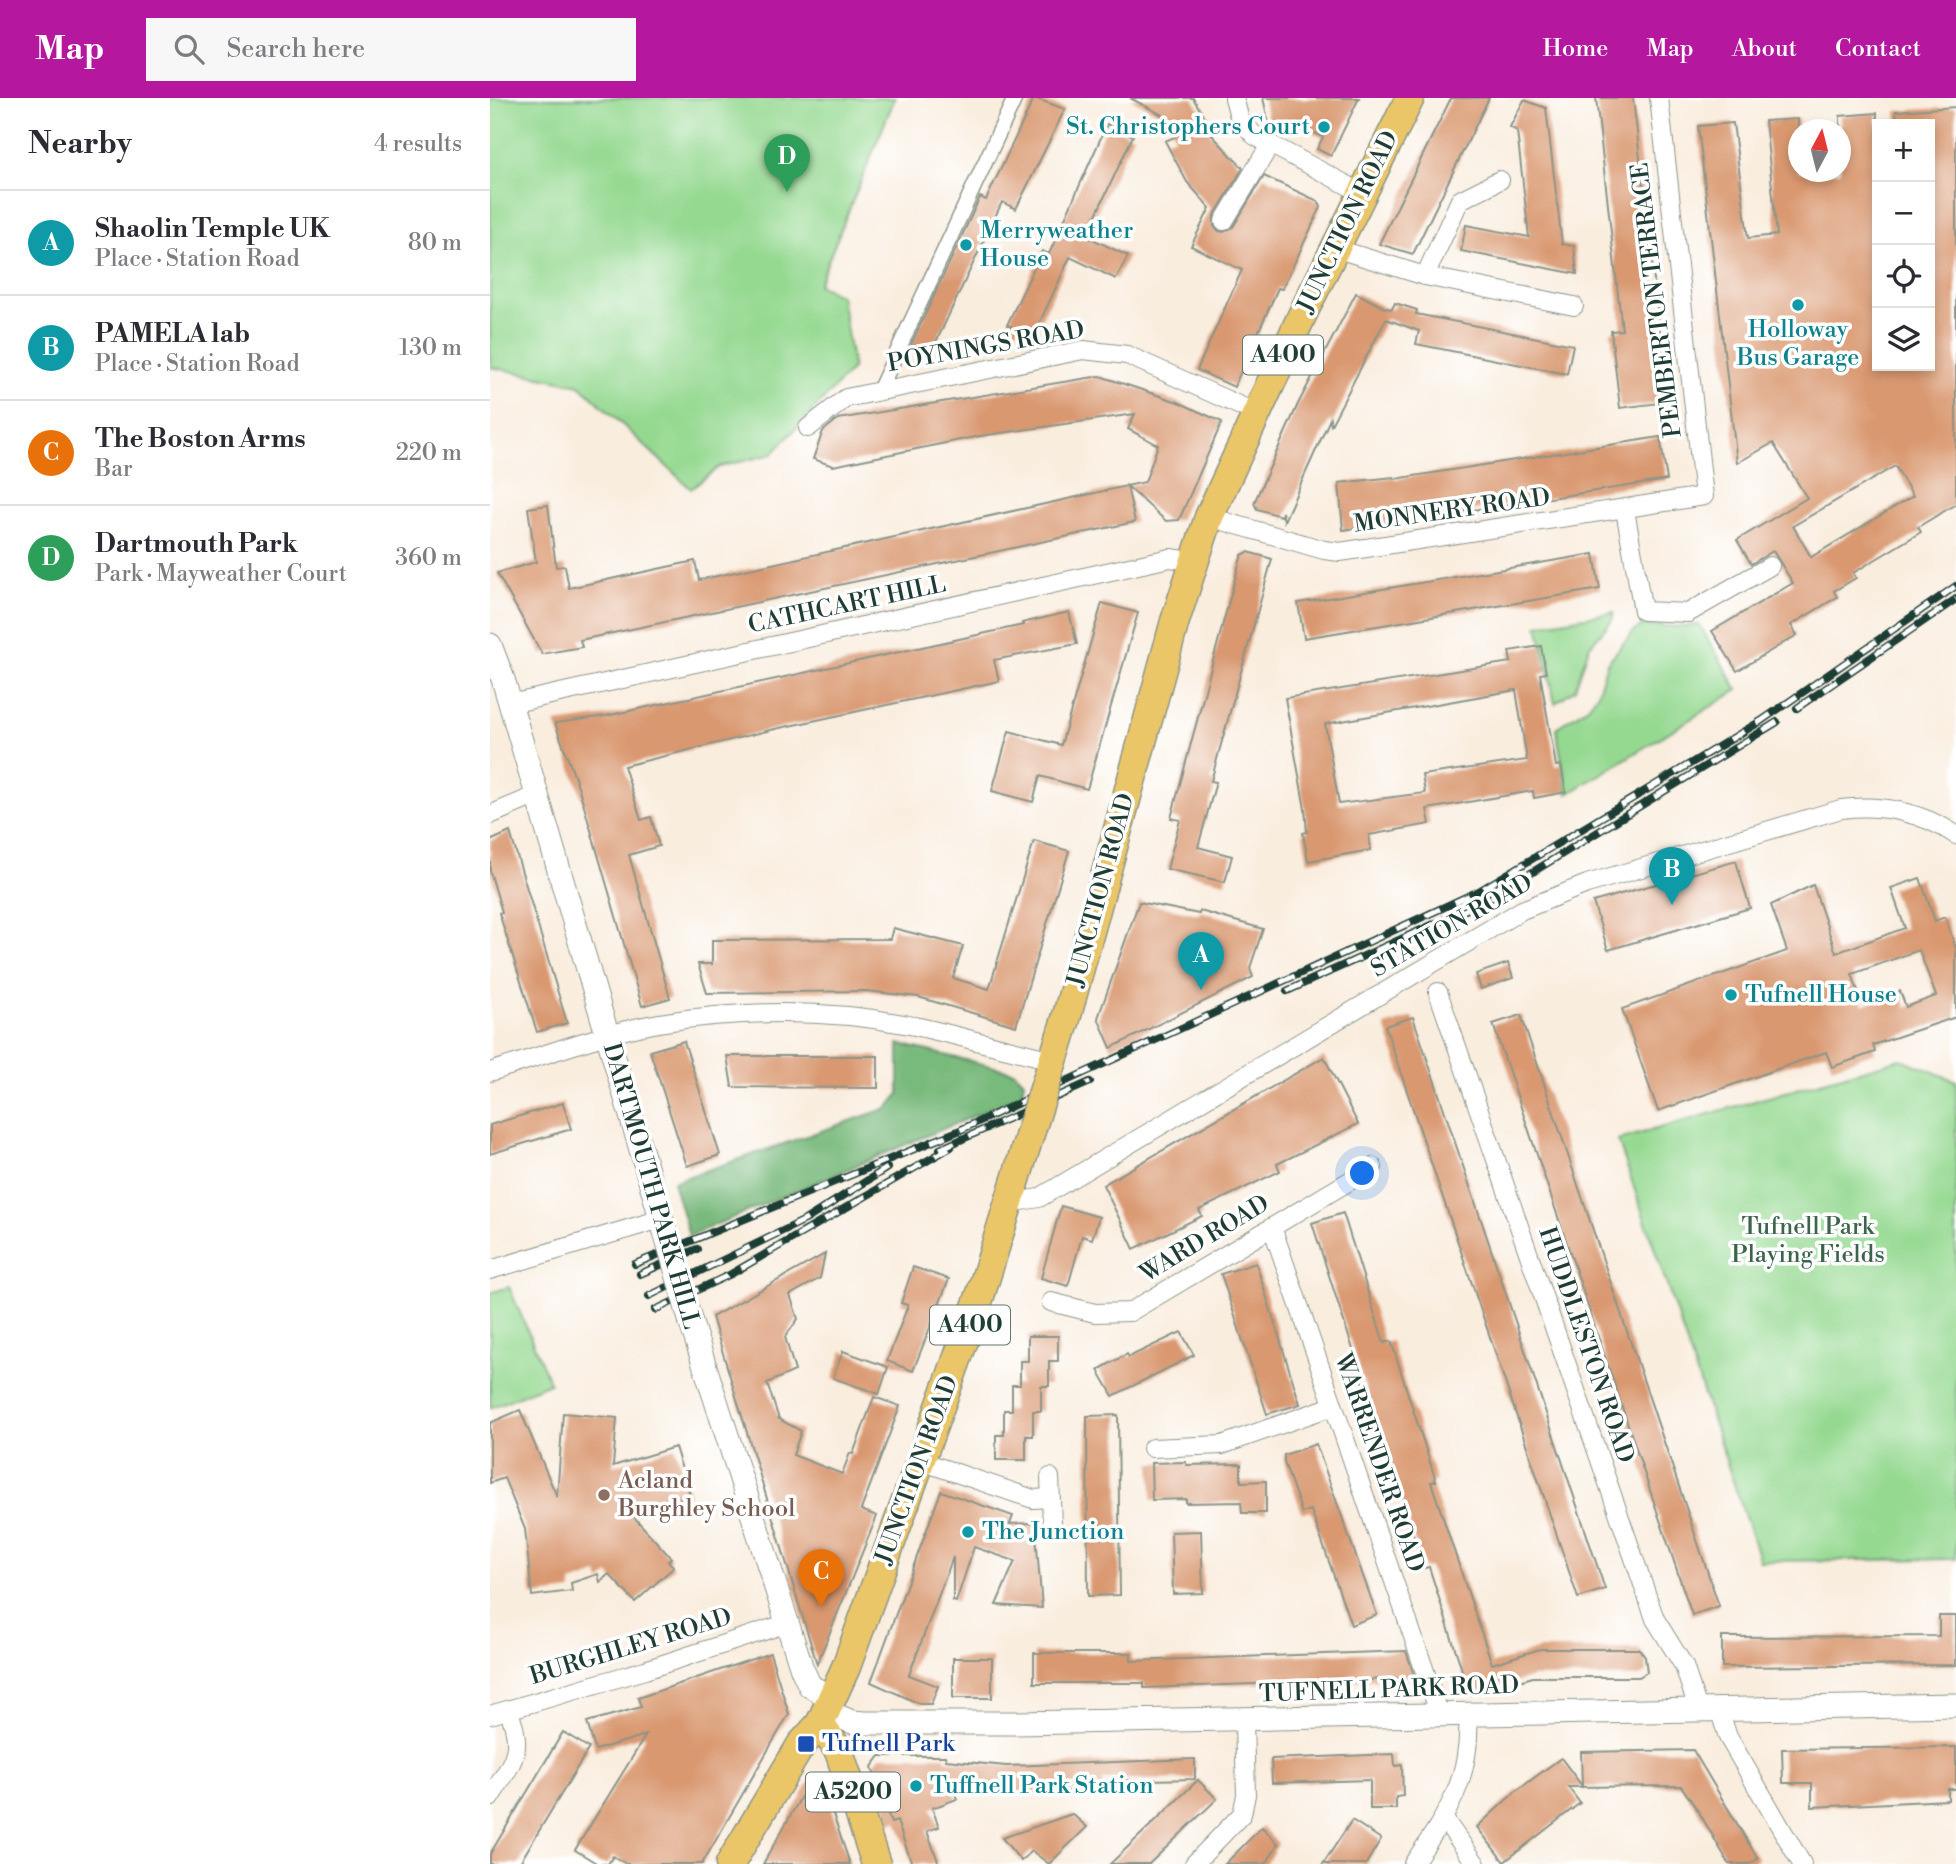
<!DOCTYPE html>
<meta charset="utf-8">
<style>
body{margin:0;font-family:"Libre Bodoni",serif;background:#f7f7f7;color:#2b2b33}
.controls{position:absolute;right:21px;top:21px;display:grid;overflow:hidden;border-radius:0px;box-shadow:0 4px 10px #0003}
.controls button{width:63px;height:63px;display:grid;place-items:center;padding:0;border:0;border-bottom:2px solid #e1e1e2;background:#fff;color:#2b2b33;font:35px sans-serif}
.compass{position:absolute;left:1298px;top:21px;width:63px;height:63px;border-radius:50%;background:#fff;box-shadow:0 4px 10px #0003;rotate:7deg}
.you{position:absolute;left:873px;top:1076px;width:24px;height:24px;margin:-18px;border:5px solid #fff;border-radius:50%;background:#1a73e8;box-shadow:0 0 0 10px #1a73e833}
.badge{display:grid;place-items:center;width:46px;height:46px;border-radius:50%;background:#b5179e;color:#fff;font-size:23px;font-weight:700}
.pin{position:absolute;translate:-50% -58px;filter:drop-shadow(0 2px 4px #0008)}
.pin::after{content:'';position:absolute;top:37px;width:24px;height:21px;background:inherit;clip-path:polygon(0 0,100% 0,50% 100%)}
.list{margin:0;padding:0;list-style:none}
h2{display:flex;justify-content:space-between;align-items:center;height:91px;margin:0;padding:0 28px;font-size:30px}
h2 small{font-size:23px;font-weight:400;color:#7c7c81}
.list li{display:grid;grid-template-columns:46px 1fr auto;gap:21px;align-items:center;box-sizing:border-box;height:105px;padding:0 28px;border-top:2px solid #e1e1e2}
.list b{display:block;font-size:26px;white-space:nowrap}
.list p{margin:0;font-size:23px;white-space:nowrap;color:#7c7c81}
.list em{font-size:23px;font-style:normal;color:#7c7c81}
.icon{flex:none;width:38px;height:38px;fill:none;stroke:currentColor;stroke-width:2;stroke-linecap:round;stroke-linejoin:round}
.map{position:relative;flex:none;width:1466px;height:1766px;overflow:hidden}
header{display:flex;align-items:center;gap:42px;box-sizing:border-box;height:98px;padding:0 35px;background:#b5179e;color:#fff}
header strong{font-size:33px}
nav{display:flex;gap:38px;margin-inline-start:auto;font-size:24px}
.search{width:490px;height:63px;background:#f7f7f7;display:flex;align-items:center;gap:18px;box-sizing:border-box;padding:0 24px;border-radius:0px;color:#7c7c81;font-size:26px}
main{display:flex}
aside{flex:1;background:#fff}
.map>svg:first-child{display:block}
.green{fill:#95d991;stroke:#5a8b62;stroke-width:2}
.forest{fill:#78b97b;stroke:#4c7b58;stroke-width:2}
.building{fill:#d99870;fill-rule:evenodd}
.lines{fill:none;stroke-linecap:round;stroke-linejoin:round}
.pedestrian-casing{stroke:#8c9589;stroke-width:17}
.minor-casing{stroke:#8c9589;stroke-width:20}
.tertiary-casing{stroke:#8c9589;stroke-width:25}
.primary-casing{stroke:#8c9589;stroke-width:31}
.pedestrian{stroke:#fff;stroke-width:14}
.minor{stroke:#fff;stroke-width:18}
.tertiary{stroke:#fff;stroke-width:23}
.primary{stroke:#ebc669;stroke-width:28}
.rail-casing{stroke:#1f3d34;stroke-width:8}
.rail{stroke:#fff;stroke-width:5;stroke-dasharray:16;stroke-linecap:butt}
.minor-bridge-casing{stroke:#8c9589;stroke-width:20;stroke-linecap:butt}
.tertiary-bridge-casing{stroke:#8c9589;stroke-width:25;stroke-linecap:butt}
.primary-bridge-casing{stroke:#8c9589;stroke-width:31;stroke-linecap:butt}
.minor-bridge{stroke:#fff;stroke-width:18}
.tertiary-bridge{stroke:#fff;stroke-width:23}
.primary-bridge{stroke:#ebc669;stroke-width:28}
.culture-dot{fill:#0f9aa8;stroke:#fff;stroke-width:2.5}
.education-dot{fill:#8d6e63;stroke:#fff;stroke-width:2.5}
.transit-dot{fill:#1a4fb4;stroke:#fff;stroke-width:2.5}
.labels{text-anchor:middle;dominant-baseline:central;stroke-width:7;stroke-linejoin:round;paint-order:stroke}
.shield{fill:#fff;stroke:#627771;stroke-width:2}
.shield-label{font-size:23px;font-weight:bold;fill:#1f3d34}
.culture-label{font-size:24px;fill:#0d838f;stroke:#fff;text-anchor:start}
.street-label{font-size:24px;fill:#1f3d34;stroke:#fff}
.park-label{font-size:24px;fill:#3c644b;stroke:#fff}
.education-label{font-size:24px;fill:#785e54;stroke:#fff;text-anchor:start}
.transit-label{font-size:24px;fill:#164399;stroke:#fff;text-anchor:start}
</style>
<header>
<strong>Map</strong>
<div class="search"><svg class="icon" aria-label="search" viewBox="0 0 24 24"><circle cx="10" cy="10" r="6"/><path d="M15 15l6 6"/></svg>Search here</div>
<nav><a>Home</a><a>Map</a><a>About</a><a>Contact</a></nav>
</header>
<main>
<aside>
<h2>Nearby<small>4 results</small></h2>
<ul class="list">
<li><span class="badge" style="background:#0f9aa8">A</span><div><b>Shaolin Temple UK</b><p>Place · Station Road</p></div><em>80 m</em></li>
<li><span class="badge" style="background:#0f9aa8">B</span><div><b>PAMELA lab</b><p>Place · Station Road</p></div><em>130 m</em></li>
<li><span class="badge" style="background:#e8710a">C</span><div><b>The Boston Arms</b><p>Bar</p></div><em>220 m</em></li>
<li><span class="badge" style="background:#2e9e5b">D</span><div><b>Dartmouth Park</b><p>Park · Mayweather Court</p></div><em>360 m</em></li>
</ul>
</aside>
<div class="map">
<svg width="1466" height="1766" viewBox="0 0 1466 1766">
<rect width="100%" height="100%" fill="#fff"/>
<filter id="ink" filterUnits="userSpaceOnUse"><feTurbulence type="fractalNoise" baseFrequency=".0143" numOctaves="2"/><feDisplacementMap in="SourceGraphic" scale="14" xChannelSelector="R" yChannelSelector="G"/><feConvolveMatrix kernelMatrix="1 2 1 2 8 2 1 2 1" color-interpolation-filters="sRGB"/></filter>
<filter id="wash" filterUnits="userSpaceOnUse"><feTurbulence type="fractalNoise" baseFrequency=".00686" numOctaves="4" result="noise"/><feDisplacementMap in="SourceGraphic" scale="28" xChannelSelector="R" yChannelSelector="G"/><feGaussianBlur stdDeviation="1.57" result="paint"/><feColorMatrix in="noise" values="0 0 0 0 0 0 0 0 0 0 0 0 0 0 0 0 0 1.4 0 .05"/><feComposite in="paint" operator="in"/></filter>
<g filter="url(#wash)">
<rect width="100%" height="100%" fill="#f9edde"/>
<!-- green -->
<g class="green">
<path d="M0 0H405L328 187 351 198 363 270 282 356 229 369 201 391 90 287 0 269Z"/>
<path d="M1124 514 1122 522 1099 549 1085 591 1065 605 1048 527Z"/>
<path d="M1209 526 1248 592 1078 696 1066 630 1098 609 1107 597 1117 565 1143 534 1153 527 1194 529Z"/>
<path d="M1411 961 1466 983V1461L1270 1463 1128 1042Z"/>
<path d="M19 1189 60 1285 0 1310V1195Z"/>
</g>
<!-- forest -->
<path class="forest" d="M409 946 525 974 534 983 531 998 199 1138 183 1084 398 1010 409 996Z"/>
<g id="blocks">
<!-- building -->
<g class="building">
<path d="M544 0 575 11 526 111 512 104 440 257 421 247 490 99 496 102Z"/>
<path d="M640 0H703L722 32 718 33 753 70 724 118V128L729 133 734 134 743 129 774 78 828 103 831 109 792 191 788 190 744 289 707 272 752 172 701 148 720 110 697 84 675 43 685 39 678 20Z"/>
<path d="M773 0H869L841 58 827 51 833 39 806 26 791 31 779 26Z"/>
<path d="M961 0H999L923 156 889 146Z"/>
<path d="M1106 0H1143L1178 304 1130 310 1121 233 1132 232Z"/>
<path d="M1034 2 1056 10 1072 146 1084 148 1087 176 971 153 976 127 1039 139 1027 33 1020 29Z"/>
<path d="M1466 9V406L1428 429 1431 434 1363 475 1366 480 1344 493 1347 499 1301 527 1307 537 1247 573 1222 533 1303 485 1283 453 1261 466 1247 442 1317 400 1283 345 1247 365 1208 28 1243 25 1258 140 1287 137 1275 23 1308 21V74H1350V18L1387 15V268H1440V26H1407L1406 13ZM1405 368 1423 398 1321 459 1303 428Z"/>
<path d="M617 26 643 38 596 138 638 158 626 181 580 159 543 239 517 227 552 153 559 156Z"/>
<path d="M866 195 895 210 902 211 905 205 927 212 926 216 1083 247 1077 276 926 246 929 233 896 221 841 327 840 321 794 423 792 414 791 418 767 411 764 405 808 306Z"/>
<path d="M610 278 688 304 732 324 689 422 676 423 637 388 645 424 90 542 92 549 52 556 7 475 46 464 38 410 58 407 66 469 75 468 79 490 205 463 209 482 655 384 668 347 638 331 645 316 490 338 343 368 323 361 333 333 348 321Z"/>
<path d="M1170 339 1177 382 853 432 849 385 904 379 905 381Z"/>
<path d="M758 454 782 461 721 683 726 684 708 749 742 758 735 784 677 771 690 722 681 720 747 473 752 457Z"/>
<path d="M1104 456 1110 491 814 540 808 505Z"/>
<path d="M612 505 648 515 597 691 550 678 543 704 502 693 519 633 571 647Z"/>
<path d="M579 514 587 546 504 562 509 583 285 631 134 668 151 722 161 719 169 748 139 757 180 900 152 908 89 691 65 625 116 618 533 527 532 525Z"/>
<path d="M1051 548 1056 575 1050 576 1066 668 1071 667 1076 694 1044 700 1043 693 937 711 940 726 879 737 881 752 818 763 813 735 817 734 815 711 795 600 1021 564 1019 553ZM1026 592 1037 662 932 677 935 695 849 706 835 626Z"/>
<path d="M20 734 77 925 47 934 9 815 12 814 0 773V743Z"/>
<path d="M544 743 579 753 526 928 428 899 377 893 217 895 208 866H222V842L400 841 403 830 473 848 463 880 499 891Z"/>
<path d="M1246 763 1260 810 1118 852 1103 804Z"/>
<path d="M1430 780 1445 823 1455 819 1466 850V919L1383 947 1385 954 1342 969 1336 954 1168 1013 1132 911 1297 853 1281 807 1323 787 1346 855 1415 830 1401 790ZM1429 852 1446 898 1416 909 1410 893 1373 907 1362 876Z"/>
<path d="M649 804 709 816 710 813 773 831 760 870 763 879 621 950 608 920Z"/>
<path d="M1018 865 1023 880 991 891 986 876Z"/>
<path d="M1031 917 1229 1508 1202 1517 1003 926Z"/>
<path d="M923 919 1115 1491 1088 1500 895 928Z"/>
<path d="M194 943 230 1057 197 1068 160 953Z"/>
<path d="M237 958H388V990L242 989Z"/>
<path d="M834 959 868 1026 787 1066 790 1073 709 1112 712 1118 644 1151 613 1087Z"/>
<path d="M73 1005 81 1031 0 1056V1027Z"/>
<path d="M571 1108 609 1119 602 1141 592 1138 578 1188 551 1180Z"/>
<path d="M853 1115 894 1245 901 1243 946 1383 941 1384 1002 1566 1050 1551H1149L1155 1559 1157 1574 1149 1579H1043L980 1597 939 1469 934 1470 822 1125Z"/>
<path d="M335 1156 330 1180 300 1197 308 1221 295 1239 305 1273 277 1285 289 1321 311 1333 303 1357 352 1376 360 1355 363 1356 384 1299 410 1308 371 1412 387 1418 327 1566 222 1219Z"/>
<path d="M766 1165 810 1306 777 1316 731 1176Z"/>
<path d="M423 1169 459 1181 423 1273 397 1263 418 1207 411 1205Z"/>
<path d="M691 1234 704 1257 623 1298 608 1272 637 1256 639 1259Z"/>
<path d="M538 1238H568V1263H559V1288H551V1313H543V1338H536V1362H506V1337H514V1312H522V1287H530V1263H538Z"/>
<path d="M353 1253 398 1269 389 1296 343 1280Z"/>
<path d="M30 1312 67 1399 73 1315 127 1320 123 1368 185 1349 200 1397 143 1418 181 1460 178 1463 184 1469 145 1504 119 1476 110 1484 108 1476 81 1485 82 1493 42 1498 35 1431 14 1380 0 1385V1325Z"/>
<path d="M628 1317 630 1497 598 1498 597 1318Z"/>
<path d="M826 1346 887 1517 861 1527 821 1412 812 1415 794 1364V1357Z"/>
<path d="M696 1364V1367L751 1366V1384L776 1383V1415H752L751 1404 696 1405V1401L662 1402 661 1365Z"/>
<path d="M451 1393 523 1418 520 1426 545 1425 552 1510 506 1507 525 1463 484 1449 466 1504 463 1503V1459L419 1577 448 1588 441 1606H430L381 1584Z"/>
<path d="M711 1433 713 1495 683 1496 681 1434Z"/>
<path d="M1449 1518H1466V1567L1232 1569V1539L1449 1538Z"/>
<path d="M916 1553 925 1580 654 1590V1585H544V1555H641V1563Z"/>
<path d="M280 1555 299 1616 212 1766H136L123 1758 118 1766H108L85 1752 156 1637 105 1652 97 1624 151 1609 148 1600Z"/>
<rect x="463" y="1560" width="39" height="40"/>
<path d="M73 1634 99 1650 29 1766H0V1756Z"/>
<path d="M1466 1649V1691H1458V1702L1322 1709V1685H1293L1292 1651Z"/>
<path d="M1203 1652 1268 1761 1259 1766H1239L1209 1714 1191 1688 1078 1689 1090 1705 1014 1764 987 1729 1025 1694 1071 1660 1092 1688 1091 1654Z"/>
<path d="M904 1656 905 1668 912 1667 913 1698 906 1699V1711H880V1682L782 1685 781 1661Z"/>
<path d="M390 1658H455L456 1662 516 1668 705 1661V1681L613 1683V1692L526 1696 463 1689 467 1701 442 1710 449 1729 437 1733 449 1766H422L407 1723 401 1725 382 1669Z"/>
<path d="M708 1682 727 1701 659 1766H620Z"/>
<path d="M320 1683 332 1684 360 1766H273Z"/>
<path d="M582 1716 597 1729 559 1766 542 1753 531 1763 512 1740Z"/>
<path d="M862 1722 891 1741 876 1766H833Z"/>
<path d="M772 1729 788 1746 776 1766H735Z"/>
</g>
</g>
</g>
<g filter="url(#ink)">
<use href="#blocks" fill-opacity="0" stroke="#8c9589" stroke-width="2"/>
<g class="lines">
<defs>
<path id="pedestrian" d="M389 293 525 0"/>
<g id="minor">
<path d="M744 0 750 22 765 38 872 95"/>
<path d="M734 123 780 47"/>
<path d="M844 150 935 178 1084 208"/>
<path d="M935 178 970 102 1010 82"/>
<path d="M318 330 356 300 593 252 637 257 766 315"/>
<path d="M1135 412 1153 513 1198 515 1280 468"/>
<path d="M719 419 834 452 850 454 1214 398 1169 0"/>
<path d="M20 606 680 460 703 463"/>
<path d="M0 717 47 697"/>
<path d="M948 894 1165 1521 1194 1568 1208 1611"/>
<path d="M0 974C55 957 112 935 169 925 248 912 336 911 414 926 442 931 470 939 498 946"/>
<path d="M519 1105 549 1100 1032 812 1097 786 1351 711C1391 706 1432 714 1466 737"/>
<path d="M782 1129 950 1617"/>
<path d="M0 1172 171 1121"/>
<path d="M561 1204 605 1215 640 1214 883 1069"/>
<path d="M662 1350 732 1347 843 1308"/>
<path d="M431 1363 543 1401 559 1400"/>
<path d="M560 1379 562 1427"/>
<path d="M1229 1611 1238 1639 1312 1766"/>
<path d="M0 1617 155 1572 295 1526"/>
<path d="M0 1700C22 1664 36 1653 18 1612"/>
<path d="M954 1721 986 1766"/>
<path d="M704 1766 752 1716 756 1697 754 1622"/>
<path d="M923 1766C958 1715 982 1680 978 1616"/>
</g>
<g id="tertiary">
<path d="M0 547 13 581 176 1137"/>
<path d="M201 1225 312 1571 320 1588 342 1600"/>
<path d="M336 1613 362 1624 375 1625H526L1466 1607"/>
</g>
<g id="primary">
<path d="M576 921 685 523 719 419 815 211 920 0"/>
<path d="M330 1626 349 1653 386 1766"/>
<path d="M240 1766 311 1647 330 1626 356 1569 491 1195 539 1039"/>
</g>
</defs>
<!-- pedestrian casing -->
<use href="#pedestrian" class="pedestrian-casing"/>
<!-- minor casing -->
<use href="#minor" class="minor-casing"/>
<!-- tertiary casing -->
<use href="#tertiary" class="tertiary-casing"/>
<!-- primary casing -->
<use href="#primary" class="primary-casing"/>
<!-- pedestrian -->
<use href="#pedestrian" class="pedestrian"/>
<!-- minor -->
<use href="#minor" class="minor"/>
<!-- tertiary -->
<use href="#tertiary" class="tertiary"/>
<!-- primary -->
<use href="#primary" class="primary"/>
<defs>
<g id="rail">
<path d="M1307 610 1466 501"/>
<path d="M797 893 997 802 1287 624"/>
<path d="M450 1051 600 984"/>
<path d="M145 1166 468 1033 989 793 1271 623 1466 488"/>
<path d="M150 1176 207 1151"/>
<path d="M159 1198 315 1122 397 1070"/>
<path d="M165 1212 241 1176 461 1049"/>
</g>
</defs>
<!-- rail casing -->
<use href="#rail" class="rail-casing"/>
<!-- rail -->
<use href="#rail" class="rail"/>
<defs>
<path id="minor-bridge" d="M498 946 562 962"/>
<path id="tertiary-bridge" d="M176 1137 201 1225"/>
<path id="primary-bridge" d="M539 1039 576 921"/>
</defs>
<!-- minor-bridge casing -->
<use href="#minor-bridge" class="minor-bridge-casing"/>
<!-- tertiary-bridge casing -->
<use href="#tertiary-bridge" class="tertiary-bridge-casing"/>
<!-- primary-bridge casing -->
<use href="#primary-bridge" class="primary-bridge-casing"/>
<!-- minor-bridge -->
<use href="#minor-bridge" class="minor-bridge"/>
<!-- tertiary-bridge -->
<use href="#tertiary-bridge" class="tertiary-bridge"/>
<!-- primary-bridge -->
<use href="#primary-bridge" class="primary-bridge"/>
</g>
</g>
<!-- markers -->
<g class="culture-dot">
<circle cx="834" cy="29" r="7"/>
<circle cx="476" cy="147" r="7"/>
<circle cx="1308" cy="207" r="7"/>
<circle cx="1241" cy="897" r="7"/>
<circle cx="478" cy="1434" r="7"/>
<circle cx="426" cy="1688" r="7"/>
</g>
<circle class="education-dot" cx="114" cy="1397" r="7"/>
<rect class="transit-dot" x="307" y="1637" width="18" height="18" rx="3.5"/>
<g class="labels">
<!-- shield labels -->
<g class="shield">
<rect x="753" y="237.5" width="80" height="39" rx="5"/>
<rect x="440" y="1207.5" width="80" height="39" rx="5"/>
<rect x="316" y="1674.5" width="94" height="39" rx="5"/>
</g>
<g class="shield-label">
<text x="793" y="257">A400</text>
<text x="480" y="1227">A400</text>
<text x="363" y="1694">A5200</text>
</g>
<!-- culture labels -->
<g class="culture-label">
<text x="820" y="29" text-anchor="end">St. Christophers Court</text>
<text x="490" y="133">Merryweather<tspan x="490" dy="28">House</tspan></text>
<text x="1308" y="232" text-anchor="middle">Holloway<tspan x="1308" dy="28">Bus Garage</tspan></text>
<text x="1255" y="897">Tufnell House</text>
<text x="492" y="1434">The Junction</text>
<text x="440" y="1688">Tuffnell Park Station</text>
</g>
<!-- street labels -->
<g class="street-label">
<text transform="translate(858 124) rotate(-64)">JUNCTION ROAD</text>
<text transform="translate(1167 202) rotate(-97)">PEMBERTON TERRACE</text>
<text transform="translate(496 249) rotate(-10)">POYNINGS ROAD</text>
<text transform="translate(962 413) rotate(-8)">MONNERY ROAD</text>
<text transform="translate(357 507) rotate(-12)">CATHCART HILL</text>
<text transform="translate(611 792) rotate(-75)">JUNCTION ROAD</text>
<text transform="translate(962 828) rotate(-30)">STATION ROAD</text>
<text transform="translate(161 1088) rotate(74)">DARTMOUTH PARK HILL</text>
<text transform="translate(715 1141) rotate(-31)">WARD ROAD</text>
<text transform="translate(1096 1247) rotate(71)">HUDDLESTON ROAD</text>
<text transform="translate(889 1365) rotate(71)">WARRENDER ROAD</text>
<text transform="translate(427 1372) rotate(-70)">JUNCTION ROAD</text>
<text transform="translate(141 1549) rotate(-17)">BURGHLEY ROAD</text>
<text transform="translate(899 1592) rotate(-2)">TUFNELL PARK ROAD</text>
</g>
<!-- park labels -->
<g class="park-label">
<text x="1318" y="1129">Tufnell Park<tspan x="1318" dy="28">Playing Fields</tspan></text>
</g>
<!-- education labels -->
<g class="education-label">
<text x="128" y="1383">Acland<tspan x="128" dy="28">Burghley School</tspan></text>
</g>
<!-- transit labels -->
<g class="transit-label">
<text x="332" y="1646">Tufnell Park</text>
</g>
</g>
</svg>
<div class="controls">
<button>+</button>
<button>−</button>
<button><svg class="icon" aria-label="locate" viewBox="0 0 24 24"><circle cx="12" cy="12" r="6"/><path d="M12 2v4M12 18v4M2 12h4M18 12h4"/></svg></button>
<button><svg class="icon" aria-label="layers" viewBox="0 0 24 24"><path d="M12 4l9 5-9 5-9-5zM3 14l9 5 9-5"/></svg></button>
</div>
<svg class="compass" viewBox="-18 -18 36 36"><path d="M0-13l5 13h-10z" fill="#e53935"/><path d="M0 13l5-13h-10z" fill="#7c7c81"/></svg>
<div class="you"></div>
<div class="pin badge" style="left:711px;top:892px;background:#0f9aa8">A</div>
<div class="pin badge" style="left:1182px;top:807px;background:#0f9aa8">B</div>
<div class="pin badge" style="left:331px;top:1509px;background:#e8710a">C</div>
<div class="pin badge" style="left:297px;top:94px;background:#2e9e5b">D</div>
</div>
</main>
